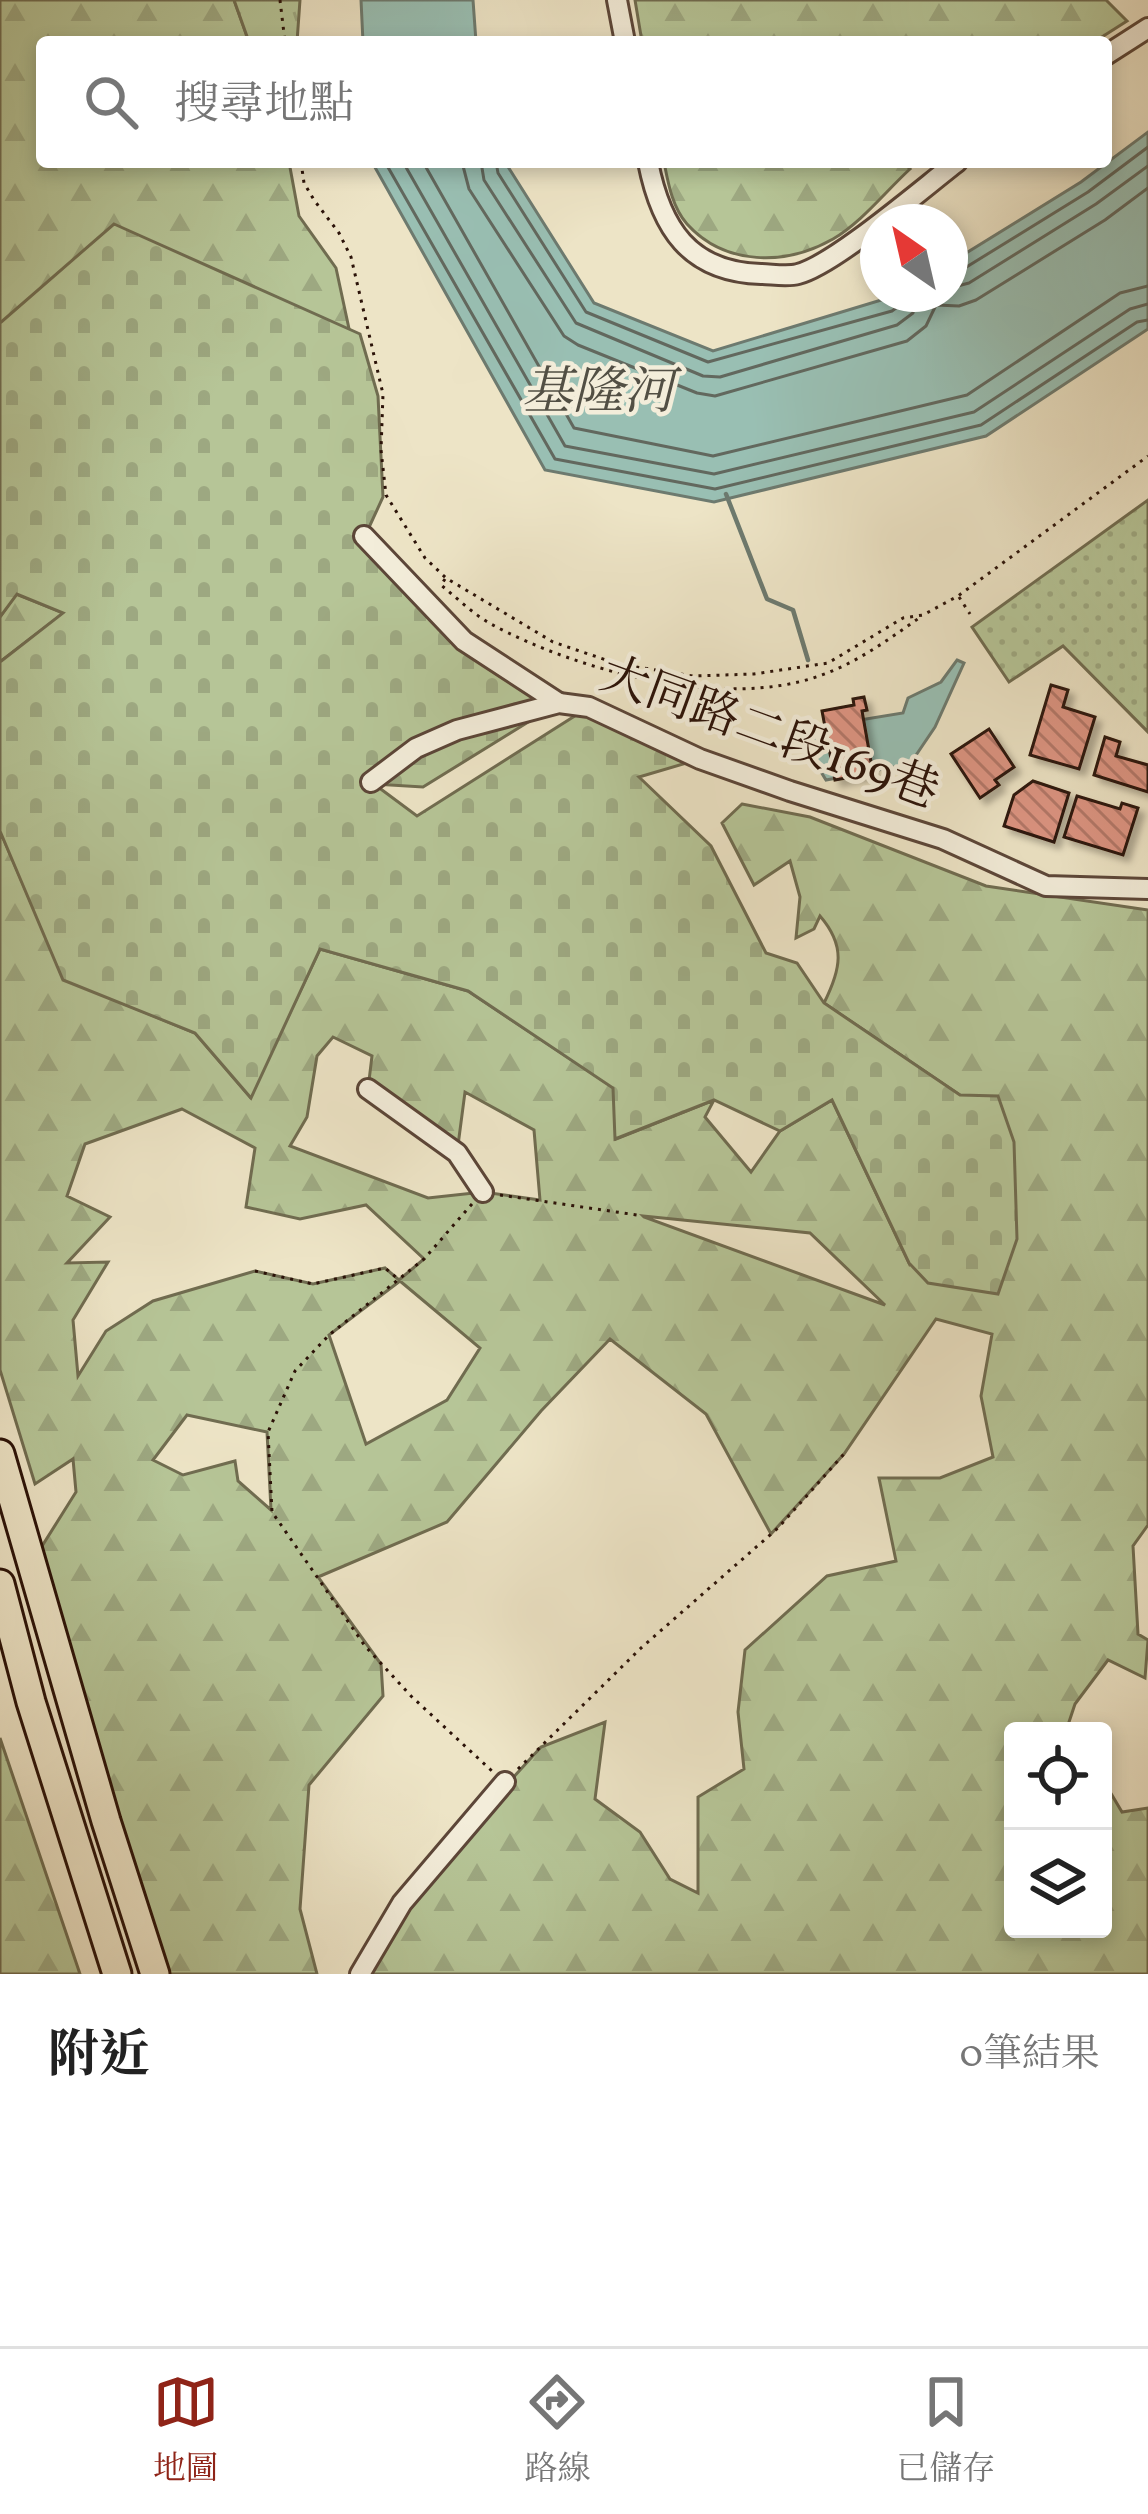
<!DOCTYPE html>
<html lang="zh-TW">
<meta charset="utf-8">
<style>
body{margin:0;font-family:Vollkorn,"Noto Serif TC",serif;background:#f2f2f2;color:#222}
.controls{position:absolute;right:36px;bottom:36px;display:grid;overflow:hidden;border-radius:12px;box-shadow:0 6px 18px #0003}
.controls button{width:108px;height:108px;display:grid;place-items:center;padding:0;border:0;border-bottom:3px solid #e0e0e0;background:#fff;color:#222;font:60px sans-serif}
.compass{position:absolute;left:860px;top:204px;width:108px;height:108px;border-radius:50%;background:#fff;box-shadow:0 6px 18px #0003;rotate:326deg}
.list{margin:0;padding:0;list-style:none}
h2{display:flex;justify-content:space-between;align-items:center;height:156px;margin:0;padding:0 48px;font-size:51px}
h2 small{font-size:39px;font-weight:400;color:#767676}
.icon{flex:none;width:66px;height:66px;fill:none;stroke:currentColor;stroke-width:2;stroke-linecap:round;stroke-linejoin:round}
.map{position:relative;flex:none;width:1148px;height:1974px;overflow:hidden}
.search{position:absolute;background:#fff;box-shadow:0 6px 18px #0003;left:36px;right:36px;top:36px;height:132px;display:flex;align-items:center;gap:30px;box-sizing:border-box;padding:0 42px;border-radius:12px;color:#767676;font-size:45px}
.sheet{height:372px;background:#fff}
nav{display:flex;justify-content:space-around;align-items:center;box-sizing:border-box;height:168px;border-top:3px solid #e0e0e0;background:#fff;font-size:33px;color:#767676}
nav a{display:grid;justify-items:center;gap:6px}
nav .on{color:#8f2418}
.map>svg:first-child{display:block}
.grass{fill:url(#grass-dots);stroke:#706c50;stroke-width:3}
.forest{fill:url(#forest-firs);stroke:#706c50;stroke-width:3;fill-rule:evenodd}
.cemetery{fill:url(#cemetery-stones);stroke:#706c50;stroke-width:3}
.park{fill:url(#park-tufts);stroke:#706c50;stroke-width:3}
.water{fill:#99bfb3;stroke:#6d7a6f;stroke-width:3}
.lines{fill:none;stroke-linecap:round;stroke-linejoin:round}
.shore{stroke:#62685e;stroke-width:3}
.stream{stroke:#6d7a6f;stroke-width:4.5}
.building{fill:url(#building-back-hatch);stroke:#2b1208;stroke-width:3;filter:url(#shadow)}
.minor-casing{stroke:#5c4638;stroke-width:24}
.highway-casing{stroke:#2b1208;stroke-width:33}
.path{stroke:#2b1208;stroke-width:3;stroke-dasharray:3 6;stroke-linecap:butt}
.minor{stroke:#f3edda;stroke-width:18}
.highway{stroke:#ede4c6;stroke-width:27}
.labels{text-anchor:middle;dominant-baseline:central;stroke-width:9;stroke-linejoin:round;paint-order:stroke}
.street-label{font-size:48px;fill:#2b1208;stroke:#f3edda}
.water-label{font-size:51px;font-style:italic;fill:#524f44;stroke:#f3edda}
</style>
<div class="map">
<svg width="1148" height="1974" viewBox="0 0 1148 1974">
<defs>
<pattern id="grass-dots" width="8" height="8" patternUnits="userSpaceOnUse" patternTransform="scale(3)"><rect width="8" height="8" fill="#b6c597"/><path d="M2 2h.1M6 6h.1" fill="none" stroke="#9da881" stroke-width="1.8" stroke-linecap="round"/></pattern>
<pattern id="forest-firs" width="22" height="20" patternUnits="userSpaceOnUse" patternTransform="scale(3)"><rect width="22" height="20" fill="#b6c597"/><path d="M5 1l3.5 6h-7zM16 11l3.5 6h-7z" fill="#9da881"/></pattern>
<pattern id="cemetery-stones" width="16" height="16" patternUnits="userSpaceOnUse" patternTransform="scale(3)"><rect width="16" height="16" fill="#b6c597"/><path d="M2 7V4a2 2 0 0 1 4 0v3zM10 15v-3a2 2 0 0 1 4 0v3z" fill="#9da881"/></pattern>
<pattern id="park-tufts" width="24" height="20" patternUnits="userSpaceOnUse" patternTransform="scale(3)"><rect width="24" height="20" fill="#b6c597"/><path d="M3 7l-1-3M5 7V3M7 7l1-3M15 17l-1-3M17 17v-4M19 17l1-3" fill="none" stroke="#9da881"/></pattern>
<pattern id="building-back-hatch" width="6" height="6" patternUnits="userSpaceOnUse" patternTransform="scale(3)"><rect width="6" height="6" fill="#dd9482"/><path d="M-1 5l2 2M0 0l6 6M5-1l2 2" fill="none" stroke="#b37768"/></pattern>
<filter id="shadow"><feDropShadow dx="6" dy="6" stdDeviation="3" flood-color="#0004"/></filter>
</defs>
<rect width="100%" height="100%" fill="#ede4c6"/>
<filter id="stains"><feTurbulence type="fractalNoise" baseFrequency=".00167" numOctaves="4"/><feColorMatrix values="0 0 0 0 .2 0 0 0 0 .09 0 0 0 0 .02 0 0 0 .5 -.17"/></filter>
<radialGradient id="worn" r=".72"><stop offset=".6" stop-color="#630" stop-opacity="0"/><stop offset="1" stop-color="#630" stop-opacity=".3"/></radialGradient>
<!-- grass -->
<path class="grass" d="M1148 500V732L1063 646 1009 682 972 627Z"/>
<!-- forest -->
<g class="forest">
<path d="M0 0H234L249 42H42V162H289L299 216 336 268 351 338 0 323Z"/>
<path d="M635 0H1106L1127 21 1094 42H1018L1013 38 1004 42H642Z"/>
<path d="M664 162H903L910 169C886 191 861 223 833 239 786 266 725 266 687 224 672 207 668 182 664 162Z"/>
<path d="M16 594 64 613 0 662V617Z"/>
<path d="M742 804 810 817 986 886 1148 910V1525L1133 1546 1138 1634 1148 1640 1145 1678 1108 1660 1075 1704 1066 1731H1013V1929H1103V1780L1122 1812 1148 1808V1974H360L438 1860 541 1747 605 1722 595 1799 640 1832 670 1879 698 1893V1797L744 1769 738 1712 745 1650 827 1576 896 1561 879 1478H940L993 1457 981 1396 992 1334 936 1319 844 1454 771 1534 706 1414 610 1339 541 1411 447 1522 318 1577 381 1664 383 1696 309 1785 300 1909 317 1974H159L27 1570 76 1492 73 1459 35 1484 0 1370V831L64 979 195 1033 250 1097 320 949 468 991 614 1088 616 1139 714 1100 705 1117 751 1172 780 1131 832 1100 909 1263 960 1095 824 1003C841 969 846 946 820 916L814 929 796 938 800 897 790 861 754 885 722 823ZM333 1037 372 1056 368 1089 457 1153 465 1092 534 1130 540 1200 483 1192 428 1198 290 1146 307 1117 317 1056ZM182 1109 255 1148 246 1207 300 1219 366 1205 424 1259 399 1280 385 1268 313 1284 255 1271 153 1301 106 1331 78 1376 73 1320 108 1262 67 1263 110 1217 67 1196 85 1144ZM643 1216 810 1233 885 1305 644 1217ZM400 1281 480 1348 447 1400 366 1444 329 1335ZM187 1415 267 1432 271 1510 238 1481 235 1461 183 1475 153 1460Z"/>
<path d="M0 1738 80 1974H0Z"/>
</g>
<!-- cemetery -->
<path class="cemetery" d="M114 224 360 334 378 396 383 497 365 536 464 641 559 703 423 787 374 784 417 816 589 707 700 759 639 777 711 846 766 953 797 963 824 1003 960 1095 998 1096 1014 1142 1017 1239 998 1294 928 1283 909 1263 832 1100 780 1131 714 1100 615 1139 613 1088 468 991 320 949 251 1098 195 1033 63 980 0 831V662L63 613 17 594 0 617V323Z"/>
<!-- park -->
<path class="park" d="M234 0H300L297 42H249Z"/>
<!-- water -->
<g class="water">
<path d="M361 0H473L476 42H363Z"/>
<path d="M1148 132V329L986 436 714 502 545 470 372 162H505L594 303 713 351 901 294H950V263L1081 182Z"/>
<path d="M957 660 964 663 935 727 910 764 826 780 818 767 811 728 903 713 908 698 941 682Z"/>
</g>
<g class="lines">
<!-- shore -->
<g class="shore">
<path d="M385 162 555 459 715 489 981 425 1137 322 1148 320"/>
<path d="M403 162 565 446 714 474 974 412 1130 309 1148 304"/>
<path d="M423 162 574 428 713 456 967 395 1120 293 1148 286"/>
<path d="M462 162 469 189 564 336 578 345 697 393 715 396 907 341 926 326 936 305 959 306 976 300 1105 220 1148 188"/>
<path d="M481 162 484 180 576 323 703 376 720 377 897 325 913 313 917 294"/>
<path d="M496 162 498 173 586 312 708 362 892 311 900 305 902 294"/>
<path d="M950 273 960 271 1088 192 1148 147"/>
<path d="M950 288 969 283 1096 204 1148 166"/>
</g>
<!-- stream -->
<path class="stream" d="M726 494 767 599 793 610 808 660"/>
</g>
<!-- building -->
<g class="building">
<path d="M1051 685 1068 690 1063 707 1095 717 1079 769 1030 755Z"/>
<path d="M864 697 867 710 862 711 873 773 835 780 822 711 854 705 853 699Z"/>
<path d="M989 729 1014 767 995 780 999 785 980 798 951 754Z"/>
<path d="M1105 737 1120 742 1116 756 1148 765V792L1094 775Z"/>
<path d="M1033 781 1069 793 1054 842 1004 826 1014 795Z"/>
<path d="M1077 796 1120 809 1122 803 1138 808 1123 855 1064 837Z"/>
</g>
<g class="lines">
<defs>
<g id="minor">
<path d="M617 0 625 42"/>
<path d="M1106 55 1148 28"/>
<path d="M648 162C661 228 689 272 761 274 771 274 787 277 798 274 834 265 923 188 957 162"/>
<path d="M364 536 464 641 559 703"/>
<path d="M371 782 416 748 457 730 559 703 589 707 700 759 790 791 943 839 1046 886 1148 889"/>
<path d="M368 1089 457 1153 483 1192"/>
<path d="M360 1974 402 1903 505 1782"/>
</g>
<g id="highway">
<path d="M0 1454 106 1821 155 1974"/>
<path d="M0 1584 31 1702 117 1974"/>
</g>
</defs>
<!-- minor casing -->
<use href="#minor" class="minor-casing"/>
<!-- highway casing -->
<use href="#highway" class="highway-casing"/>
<!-- path -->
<g class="path">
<path d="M280 0 285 42"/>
<path d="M301 162 304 183 314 200 339 233 351 257 383 394 381 450 386 495 425 558 446 578 553 642 618 664 693 676 754 674 828 663 903 618 923 615 958 596 1148 456"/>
<path d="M445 579 441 585C457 598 473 614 491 624 578 671 723 710 819 676 857 663 889 639 922 616"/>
<path d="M959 597 970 614"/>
<path d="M500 1195 637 1215"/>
<path d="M472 1204 424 1259 329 1335 295 1371 268 1432 272 1512 365 1646 411 1696 493 1772"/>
<path d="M255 1271 313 1284 385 1268 398 1279"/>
<path d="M518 1769 641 1648 778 1528 844 1454"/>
</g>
<!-- minor -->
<use href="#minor" class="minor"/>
<!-- highway -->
<use href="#highway" class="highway"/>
</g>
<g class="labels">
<!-- street labels -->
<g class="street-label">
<text transform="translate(769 735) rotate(20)">大同路二段169巷</text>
</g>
<!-- water labels -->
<g class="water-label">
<text x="598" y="394">基隆河</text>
</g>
</g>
<rect width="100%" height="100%" filter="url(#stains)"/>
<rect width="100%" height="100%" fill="url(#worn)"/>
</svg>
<div class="controls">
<button><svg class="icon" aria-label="locate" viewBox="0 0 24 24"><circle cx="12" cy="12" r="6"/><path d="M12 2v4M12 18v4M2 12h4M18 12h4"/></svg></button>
<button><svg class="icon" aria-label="layers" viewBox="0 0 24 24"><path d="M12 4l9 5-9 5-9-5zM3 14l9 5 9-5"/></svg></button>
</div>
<svg class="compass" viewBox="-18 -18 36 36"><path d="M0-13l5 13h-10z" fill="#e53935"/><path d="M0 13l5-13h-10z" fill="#767676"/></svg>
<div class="search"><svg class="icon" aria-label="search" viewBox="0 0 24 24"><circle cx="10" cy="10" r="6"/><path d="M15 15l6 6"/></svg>搜尋地點</div>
</div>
<section class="sheet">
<h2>附近<small>0筆結果</small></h2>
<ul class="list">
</ul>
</section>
<nav>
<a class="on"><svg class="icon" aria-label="map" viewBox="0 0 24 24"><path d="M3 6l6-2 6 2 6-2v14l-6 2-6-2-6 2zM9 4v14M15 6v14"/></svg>地圖</a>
<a><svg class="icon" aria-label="directions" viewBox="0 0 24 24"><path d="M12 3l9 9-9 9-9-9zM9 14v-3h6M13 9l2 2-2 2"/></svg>路線</a>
<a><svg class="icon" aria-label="saved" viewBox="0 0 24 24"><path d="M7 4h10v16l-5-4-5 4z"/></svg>已儲存</a>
</nav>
